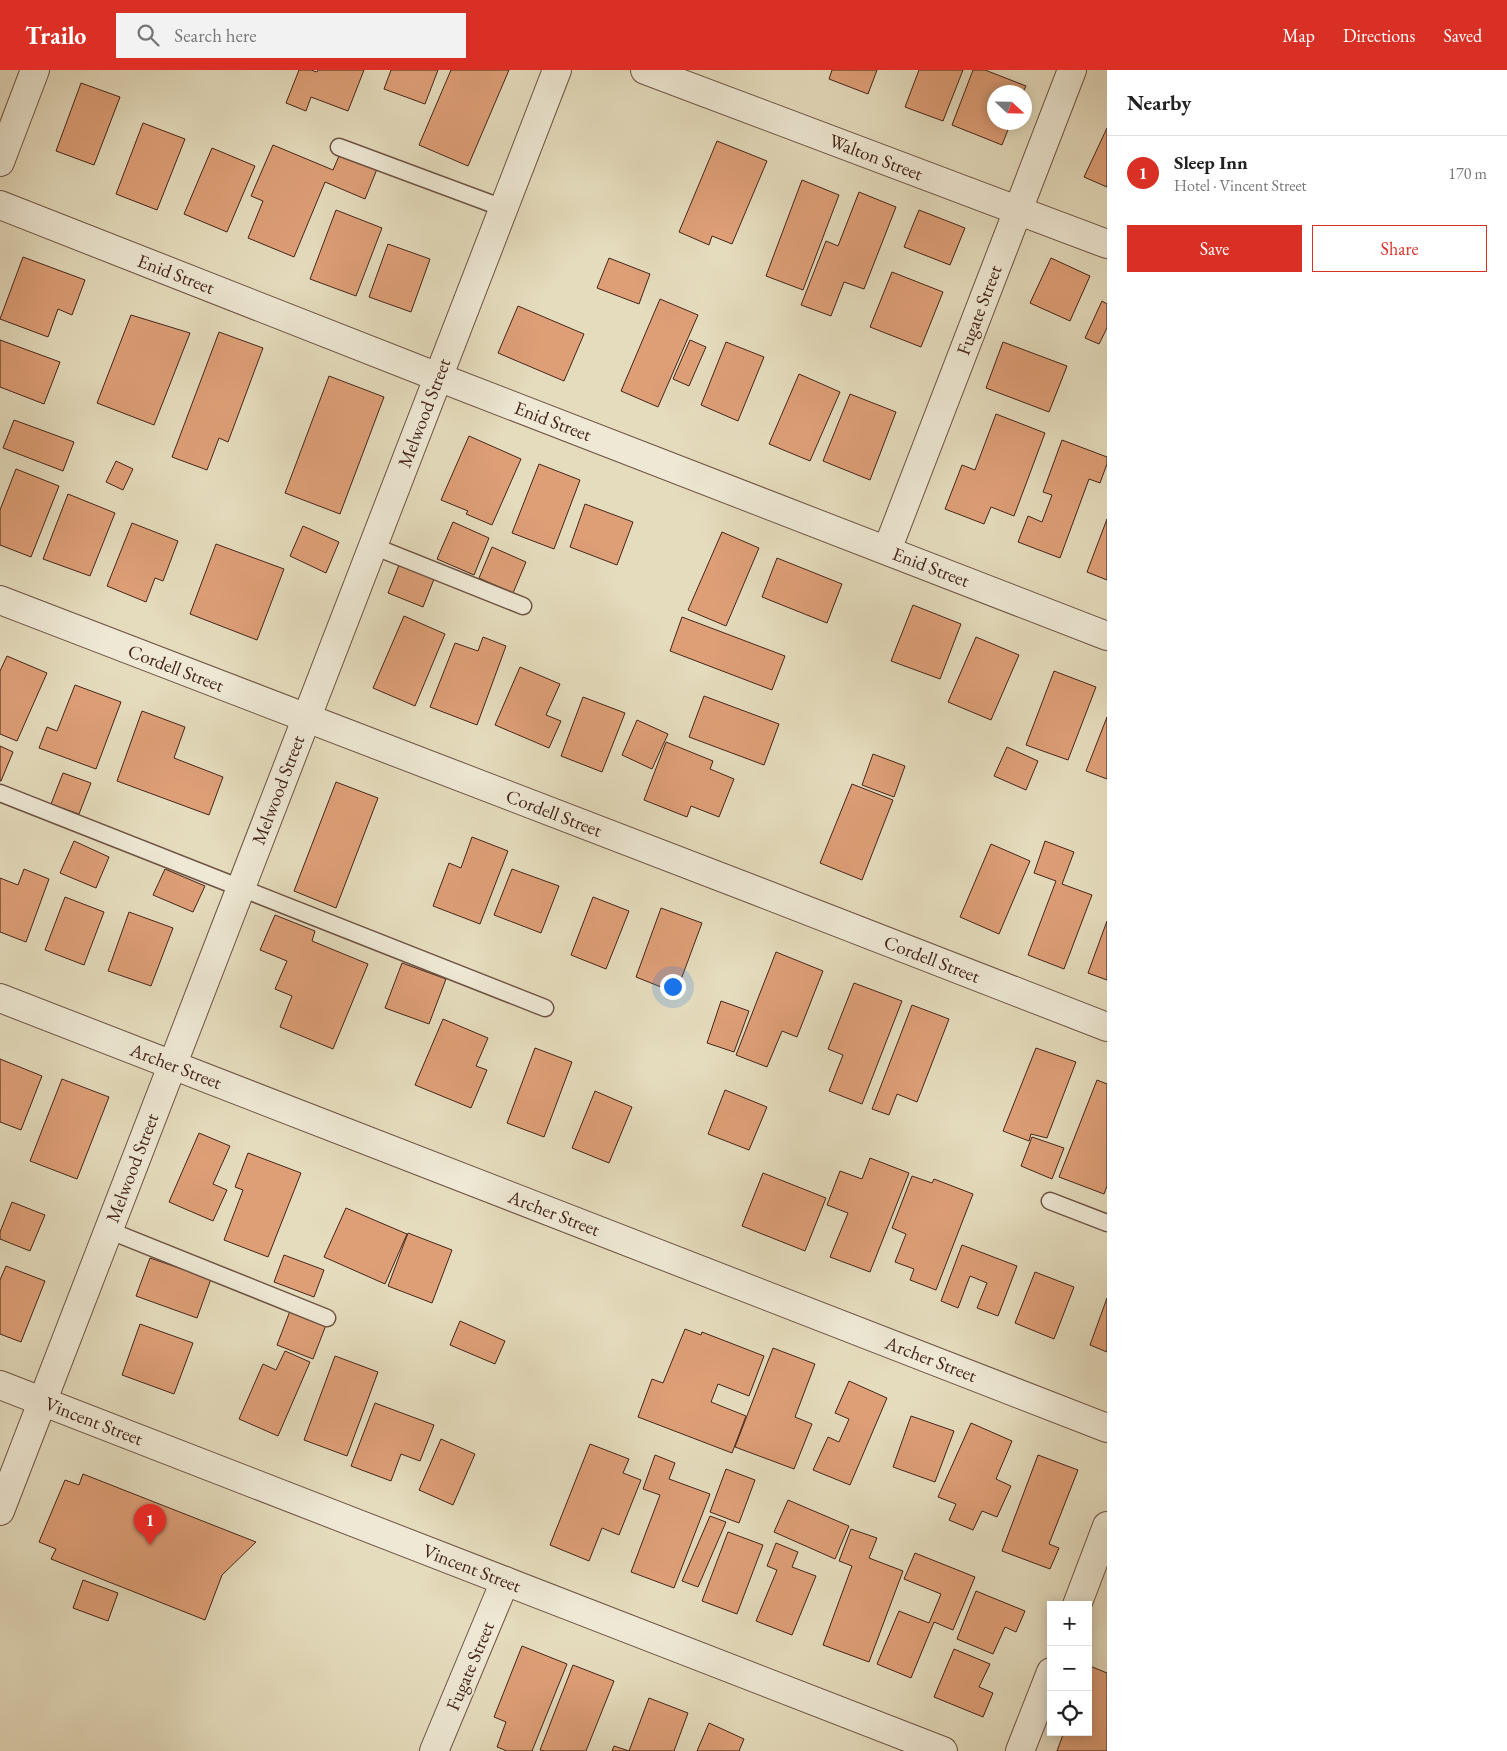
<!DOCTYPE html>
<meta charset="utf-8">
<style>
body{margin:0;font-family:"EB Garamond",serif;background:#f2f2f2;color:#222}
.controls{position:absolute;right:15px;bottom:15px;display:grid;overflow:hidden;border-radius:0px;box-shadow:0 2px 12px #0003}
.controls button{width:45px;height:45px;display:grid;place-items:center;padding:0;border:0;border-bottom:1px solid #e0e0e0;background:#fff;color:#222;font:25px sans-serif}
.compass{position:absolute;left:987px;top:15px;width:45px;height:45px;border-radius:50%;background:#fff;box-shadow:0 2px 12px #0003;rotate:112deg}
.you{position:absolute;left:672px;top:916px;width:18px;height:18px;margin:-12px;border:4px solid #fff;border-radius:50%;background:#1a73e8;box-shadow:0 0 0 8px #1a73e833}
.badge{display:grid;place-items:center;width:32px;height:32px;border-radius:50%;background:#d93025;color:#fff;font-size:16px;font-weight:700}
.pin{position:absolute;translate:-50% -41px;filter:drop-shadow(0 1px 2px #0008)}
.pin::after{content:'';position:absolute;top:26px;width:18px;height:15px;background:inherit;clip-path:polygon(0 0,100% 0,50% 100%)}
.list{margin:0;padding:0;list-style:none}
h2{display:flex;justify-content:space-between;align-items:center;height:65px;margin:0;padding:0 20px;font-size:21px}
h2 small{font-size:16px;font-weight:400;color:#767676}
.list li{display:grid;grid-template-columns:32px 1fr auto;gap:15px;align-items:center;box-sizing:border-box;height:75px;padding:0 20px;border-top:1px solid #e0e0e0}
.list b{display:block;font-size:19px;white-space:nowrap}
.list p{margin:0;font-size:16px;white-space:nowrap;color:#767676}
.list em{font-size:16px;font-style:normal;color:#767676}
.actions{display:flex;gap:10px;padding:15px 20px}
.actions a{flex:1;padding:11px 0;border:1px solid #d93025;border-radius:0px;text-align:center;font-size:18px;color:#d93025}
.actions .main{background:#d93025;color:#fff}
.icon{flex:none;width:28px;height:28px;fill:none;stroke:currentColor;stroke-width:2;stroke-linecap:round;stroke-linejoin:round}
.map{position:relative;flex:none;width:1107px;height:1681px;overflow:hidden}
header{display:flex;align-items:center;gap:30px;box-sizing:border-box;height:70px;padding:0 25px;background:#d93025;color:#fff}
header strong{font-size:24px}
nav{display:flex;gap:28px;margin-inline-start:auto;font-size:18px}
.search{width:350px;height:45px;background:#f2f2f2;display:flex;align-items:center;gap:12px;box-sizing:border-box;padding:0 18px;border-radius:0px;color:#767676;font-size:19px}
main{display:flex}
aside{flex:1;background:#fff}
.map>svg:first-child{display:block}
.building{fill:#de9f77;stroke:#45251a}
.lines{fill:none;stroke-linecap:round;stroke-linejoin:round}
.lane-casing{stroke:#6d5343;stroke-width:19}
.street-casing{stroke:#6d5343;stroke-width:30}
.lane{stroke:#eee8d4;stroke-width:16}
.street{stroke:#eee8d4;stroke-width:28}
.labels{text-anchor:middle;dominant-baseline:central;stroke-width:4.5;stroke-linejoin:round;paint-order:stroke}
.street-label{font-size:19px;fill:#45251a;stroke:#eee8d4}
</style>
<header>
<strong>Trailo</strong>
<div class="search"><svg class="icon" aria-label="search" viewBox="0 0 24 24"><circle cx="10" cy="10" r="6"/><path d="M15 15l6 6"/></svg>Search here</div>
<nav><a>Map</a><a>Directions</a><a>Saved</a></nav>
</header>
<main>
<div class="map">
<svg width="1107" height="1681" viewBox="0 0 1107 1681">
<rect width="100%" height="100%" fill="#e5dcbd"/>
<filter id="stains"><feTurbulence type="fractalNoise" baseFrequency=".004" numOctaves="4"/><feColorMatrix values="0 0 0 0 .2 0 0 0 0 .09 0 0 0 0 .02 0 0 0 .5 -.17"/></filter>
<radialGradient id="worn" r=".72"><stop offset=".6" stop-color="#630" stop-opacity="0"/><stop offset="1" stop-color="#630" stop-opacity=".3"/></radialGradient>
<!-- building -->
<g class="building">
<path d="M299 0H311L317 2 318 0H364L348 41 311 27 306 41 286 33Z"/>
<path d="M391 0H438L425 34 384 19Z"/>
<path d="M451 0H509L468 96 419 75Z"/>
<path d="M832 0H877L868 24 829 9Z"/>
<path d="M919 0H963L943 51 905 37Z"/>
<path d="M973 0H985L1026 16 1023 22H994V52H1011L1002 75 952 55Z"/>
<path d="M81 13 120 27 94 95 56 81Z"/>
<path d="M143 53 185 69 157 140 116 124Z"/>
<path d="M1107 58V117L1084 107Z"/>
<path d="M717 71 767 91 732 174 712 166 709 175 679 162Z"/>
<path d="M273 75 333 100 342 79 379 94 365 129 325 112 294 187 248 168 263 131 251 126Z"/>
<path d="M212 78 255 96 227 162 184 144Z"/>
<path d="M802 110 839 125 803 220 766 206Z"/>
<path d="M859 122 896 137 864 219 844 212 831 246 801 235 826 171 838 176Z"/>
<path d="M336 140 382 158 356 226 310 209Z"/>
<path d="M919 140 965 158 950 195 904 177Z"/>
<path d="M388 174 430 189 411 242 369 227Z"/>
<path d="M23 187 85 210 72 245 58 239 48 267 0 249Z"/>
<path d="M609 188 650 204 639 234 597 218Z"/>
<path d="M1051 188 1090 206 1070 251 1030 233Z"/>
<path d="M892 202 943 222 921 277 870 257Z"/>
<path d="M660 229 698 245 658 337 621 321Z"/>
<path d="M1102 231 1107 234V258L1099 274 1085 268Z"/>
<path d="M518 236 584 264 564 311 498 283Z"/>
<path d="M131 245 190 263 154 355 97 333Z"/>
<path d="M219 262 263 278 228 372 219 368 207 400 172 387Z"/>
<path d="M0 270 60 292 44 334 0 317Z"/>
<path d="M690 270 706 277 689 316 673 309Z"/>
<path d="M726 272 764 287 738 351 701 335Z"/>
<path d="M1003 272 1067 296 1049 342 986 318Z"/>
<path d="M799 304 840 322 810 391 769 374Z"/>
<path d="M329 306 384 327 340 444 285 423Z"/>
<path d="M850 324 896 342 870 410 823 391Z"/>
<path d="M996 344 1045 363 1014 446 991 437 984 454 945 439 962 395 975 400Z"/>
<path d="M14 350 74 372 63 401 3 378Z"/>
<path d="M469 366 521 389 492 455 466 444 468 441 441 430Z"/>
<path d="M1062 370 1107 387V394L1100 413 1089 409 1060 488 1018 472 1028 446 1042 452 1052 425 1043 422Z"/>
<path d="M116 391 133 399 123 420 106 412Z"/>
<path d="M539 394 580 410 554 479 512 463Z"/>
<path d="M16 399 59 416 31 487 0 475V440Z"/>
<path d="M68 424 115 443 90 506 43 489Z"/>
<path d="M585 434 633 452 617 495 570 477Z"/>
<path d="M1107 449V510L1087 502Z"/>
<path d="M453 452 489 468 474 505 437 489Z"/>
<path d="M132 453 178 471 163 511 155 508 146 532 107 516Z"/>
<path d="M303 456 339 472 326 503 290 486Z"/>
<path d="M722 462 759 478 726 556 688 540Z"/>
<path d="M216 474 284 499 257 570 190 544Z"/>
<path d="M492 477 526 492 513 523 479 508Z"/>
<path d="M777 488 842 514 827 553 762 527Z"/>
<path d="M399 495 434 509 423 537 388 523Z"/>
<path d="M913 535 961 554 940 609 891 591Z"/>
<path d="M404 546 445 564 415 636 373 618Z"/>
<path d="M682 547 785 586 772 620 670 581Z"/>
<path d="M483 567 506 576 477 655 430 637 455 573 478 581Z"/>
<path d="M976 567 1019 585 991 650 948 632Z"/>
<path d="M7 586 47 603 17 671 0 664V601Z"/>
<path d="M520 597 560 614 546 645 561 651 549 678 495 655Z"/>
<path d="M1054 601 1096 617 1068 690 1026 675Z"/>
<path d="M75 615 121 632 96 699 39 678 47 657 57 661Z"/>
<path d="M704 626 779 654 764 695 689 667Z"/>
<path d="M583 627 625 643 602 702 561 686Z"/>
<path d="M142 641 185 657 174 688 223 707 209 745 117 711Z"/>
<path d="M1107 647V709L1086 701Z"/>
<path d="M637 650 668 664 652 699 622 685Z"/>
<path d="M666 672 713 691 710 699 734 709 719 747 691 736 687 747 644 730Z"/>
<path d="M0 676 13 682 1 711H0Z"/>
<path d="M1007 677 1038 691 1026 720 994 706Z"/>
<path d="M873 684 905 696 894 727 862 715Z"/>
<path d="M63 703 91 713 79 744 51 734Z"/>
<path d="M336 712 378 728 336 838 294 821Z"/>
<path d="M852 714 893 730 862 810 820 793Z"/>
<path d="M472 767 508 781 480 854 433 836 449 793 461 798Z"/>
<path d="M74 771 109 787 96 818 60 803Z"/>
<path d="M1045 771 1074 782 1062 814 1092 825 1064 899 1028 885 1056 811 1034 803Z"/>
<path d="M991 774 1030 791 999 864 960 847Z"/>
<path d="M24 799 49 809 26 872 0 862V808L18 815Z"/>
<path d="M165 799 205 816 193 842 153 825Z"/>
<path d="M512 799 559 816 541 863 494 845Z"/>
<path d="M65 827 104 842 84 895 45 880Z"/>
<path d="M593 827 629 841 606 899 571 885Z"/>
<path d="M661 838 702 853 676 923 636 907Z"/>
<path d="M129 842 173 858 151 916 108 901Z"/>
<path d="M275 845 315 861 312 871 368 894 333 979 280 957 292 926 275 919 287 891 260 880Z"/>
<path d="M1107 851V910L1088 903Z"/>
<path d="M776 882 823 901 797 967 782 961 767 997 736 985Z"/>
<path d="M402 893 446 909 429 954 385 938Z"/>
<path d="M854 913 902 931 862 1034 829 1021 843 985 828 979Z"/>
<path d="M721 931 749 941 734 982 707 973Z"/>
<path d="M912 935 949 949 917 1032 897 1024 889 1045 872 1039Z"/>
<path d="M443 949 488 968 476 996 487 1000 471 1038 415 1015Z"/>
<path d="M535 978 572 992 544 1067 507 1053Z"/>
<path d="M1036 978 1076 992 1047 1068 1031 1064 1029 1071 1003 1061Z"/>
<path d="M0 989 42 1006 21 1060 0 1052Z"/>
<path d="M62 1009 109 1027 77 1109 30 1091Z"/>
<path d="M1097 1010 1107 1014V1116L1104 1124 1059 1107Z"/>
<path d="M725 1020 767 1037 749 1080 708 1064Z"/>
<path d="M595 1021 632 1037 609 1093 572 1078Z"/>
<path d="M199 1063 230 1076 213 1114 227 1120 213 1151 169 1132Z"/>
<path d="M1032 1067 1064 1078 1052 1109 1021 1096Z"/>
<path d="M248 1083 301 1103 268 1187 224 1170 243 1120 235 1117Z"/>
<path d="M870 1088 909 1103 870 1202 830 1187 848 1143 827 1135 840 1101 862 1109Z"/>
<path d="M763 1103 826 1128 805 1181 742 1156Z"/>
<path d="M912 1106 932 1113 934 1109 973 1124 936 1220 910 1210 914 1199 895 1192 906 1164 892 1158Z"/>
<path d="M12 1132 45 1145 30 1181 0 1169V1162Z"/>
<path d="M346 1138 407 1164 385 1214 324 1187Z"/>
<path d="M408 1163 452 1180 432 1233 388 1216Z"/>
<path d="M962 1175 1017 1196 998 1246 977 1238 987 1213 970 1206 958 1238 941 1231Z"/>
<path d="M284 1185 324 1200 314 1227 274 1212Z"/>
<path d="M150 1188 211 1209 197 1248 136 1226Z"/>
<path d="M6 1196 45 1211 21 1272 0 1264V1210Z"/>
<path d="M1035 1202 1074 1217 1054 1269 1015 1253Z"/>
<path d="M1107 1228V1282L1090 1275Z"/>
<path d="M290 1241 326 1255 313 1289 277 1275Z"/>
<path d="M460 1251 505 1271 495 1294 450 1275Z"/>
<path d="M140 1254 193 1273 174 1324 122 1305Z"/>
<path d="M685 1259 701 1265 702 1262 764 1286 749 1326 718 1314 711 1332 746 1346 732 1383 638 1347 652 1309 663 1313Z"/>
<path d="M773 1278 815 1294 795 1347 812 1354 794 1399 735 1377Z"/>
<path d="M285 1281 310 1292 278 1366 239 1349 263 1294 276 1300Z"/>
<path d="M335 1286 378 1302 347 1386 304 1370Z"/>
<path d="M849 1311 887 1328 850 1415 813 1400 828 1367 839 1372 849 1349 835 1343Z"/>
<path d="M375 1333 434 1355 420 1391 401 1384 391 1411 351 1396Z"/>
<path d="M911 1346 954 1361 935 1412 893 1397Z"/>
<path d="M971 1353 1012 1371 996 1409 1011 1416 997 1447 982 1441 973 1460 949 1450 956 1434 938 1427Z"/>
<path d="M441 1369 475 1384 453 1435 419 1420Z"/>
<path d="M590 1374 629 1389 623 1403 641 1410 619 1465 602 1458 589 1491 550 1475Z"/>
<path d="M655 1385 675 1393 669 1409 710 1424 674 1518 631 1502 660 1425 643 1419Z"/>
<path d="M1038 1385 1078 1400 1049 1474 1059 1478 1050 1499 1002 1481Z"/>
<path d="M726 1399 755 1410 739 1453 710 1442Z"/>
<path d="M83 1404 256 1472 222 1505 205 1550 51 1489 56 1479 39 1472 65 1410 79 1415Z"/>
<path d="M788 1430 849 1456 835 1489 774 1462Z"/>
<path d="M710 1446 726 1452 698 1517 682 1511Z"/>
<path d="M851 1459 877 1468 869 1488 903 1501 869 1592 823 1575 852 1496 839 1491Z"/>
<path d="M728 1462 763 1475 737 1544 702 1531Z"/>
<path d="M776 1473 798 1482 792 1497 816 1506 792 1565 756 1551 777 1500 767 1496Z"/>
<path d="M915 1483 975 1507 953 1560 934 1552 911 1608 877 1594 899 1541 929 1553 941 1524 904 1509Z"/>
<path d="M83 1510 118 1523 108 1551 73 1538Z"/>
<path d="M976 1521 1025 1541 1016 1562 1005 1557 993 1584 957 1569Z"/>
<path d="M522 1576 567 1594 532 1681H507L497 1677 506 1652 494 1647Z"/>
<path d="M954 1579 990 1594 979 1617 993 1623 983 1647 934 1627Z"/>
<path d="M573 1595 614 1611 586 1681H544L540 1680Z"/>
<path d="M1090 1596 1107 1603V1681H1057L1064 1662H1088V1600Z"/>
<path d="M649 1628 688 1643 674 1681H612L614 1676 629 1681Z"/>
<path d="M709 1653 744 1669 739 1681H697Z"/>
</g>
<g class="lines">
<defs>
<g id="lane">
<path d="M339 77 503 138"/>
<path d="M373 476 523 536"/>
<path d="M0 723 545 938"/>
<path d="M1050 1131 1107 1153"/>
<path d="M108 1160 327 1248"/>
</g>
<g id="street">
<path d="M645 0 1107 174"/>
<path d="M0 92 35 0"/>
<path d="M0 135 438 307 1107 566"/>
<path d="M887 480 1072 0"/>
<path d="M0 530 757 821 1107 957"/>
<path d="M0 928 1107 1358"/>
<path d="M0 1315 943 1681"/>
<path d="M0 1441 557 0"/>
<path d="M1077 1535 1107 1456"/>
<path d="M434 1681 505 1511"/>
<path d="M1020 1681 1051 1602"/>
</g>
</defs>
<!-- lane casing -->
<use href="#lane" class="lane-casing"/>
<!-- street casing -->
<use href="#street" class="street-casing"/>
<!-- lane -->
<use href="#lane" class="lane"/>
<!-- street -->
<use href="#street" class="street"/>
</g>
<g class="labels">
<!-- street labels -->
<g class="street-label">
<text transform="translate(876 87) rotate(21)">Walton Street</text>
<text transform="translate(176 204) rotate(21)">Enid Street</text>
<text transform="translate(979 240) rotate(-69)">Fugate Street</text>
<text transform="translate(424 343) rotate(-69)">Melwood Street</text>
<text transform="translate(553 351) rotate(21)">Enid Street</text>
<text transform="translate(931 497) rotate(21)">Enid Street</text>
<text transform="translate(176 598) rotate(21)">Cordell Street</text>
<text transform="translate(278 720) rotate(-69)">Melwood Street</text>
<text transform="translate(554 743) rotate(21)">Cordell Street</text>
<text transform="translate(932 889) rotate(21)">Cordell Street</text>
<text transform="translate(176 996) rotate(21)">Archer Street</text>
<text transform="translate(132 1098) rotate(-69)">Melwood Street</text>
<text transform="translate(554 1143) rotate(21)">Archer Street</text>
<text transform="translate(931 1289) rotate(21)">Archer Street</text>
<text transform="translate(94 1351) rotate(21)">Vincent Street</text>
<text transform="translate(472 1498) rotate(21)">Vincent Street</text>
<text transform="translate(470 1596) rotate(-67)">Fugate Street</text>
</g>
</g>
<rect width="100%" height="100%" filter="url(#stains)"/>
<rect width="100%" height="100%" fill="url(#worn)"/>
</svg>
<div class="controls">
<button>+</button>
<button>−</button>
<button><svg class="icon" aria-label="locate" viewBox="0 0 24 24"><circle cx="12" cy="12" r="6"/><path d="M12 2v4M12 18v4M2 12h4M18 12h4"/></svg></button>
</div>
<svg class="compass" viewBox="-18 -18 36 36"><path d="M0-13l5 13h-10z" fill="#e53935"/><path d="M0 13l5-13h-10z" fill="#767676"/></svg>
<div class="you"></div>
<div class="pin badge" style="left:150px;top:1475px">1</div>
</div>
<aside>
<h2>Nearby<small></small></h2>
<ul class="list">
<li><span class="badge">1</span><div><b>Sleep Inn</b><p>Hotel · Vincent Street</p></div><em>170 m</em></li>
</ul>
<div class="actions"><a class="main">Save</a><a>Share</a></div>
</aside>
</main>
